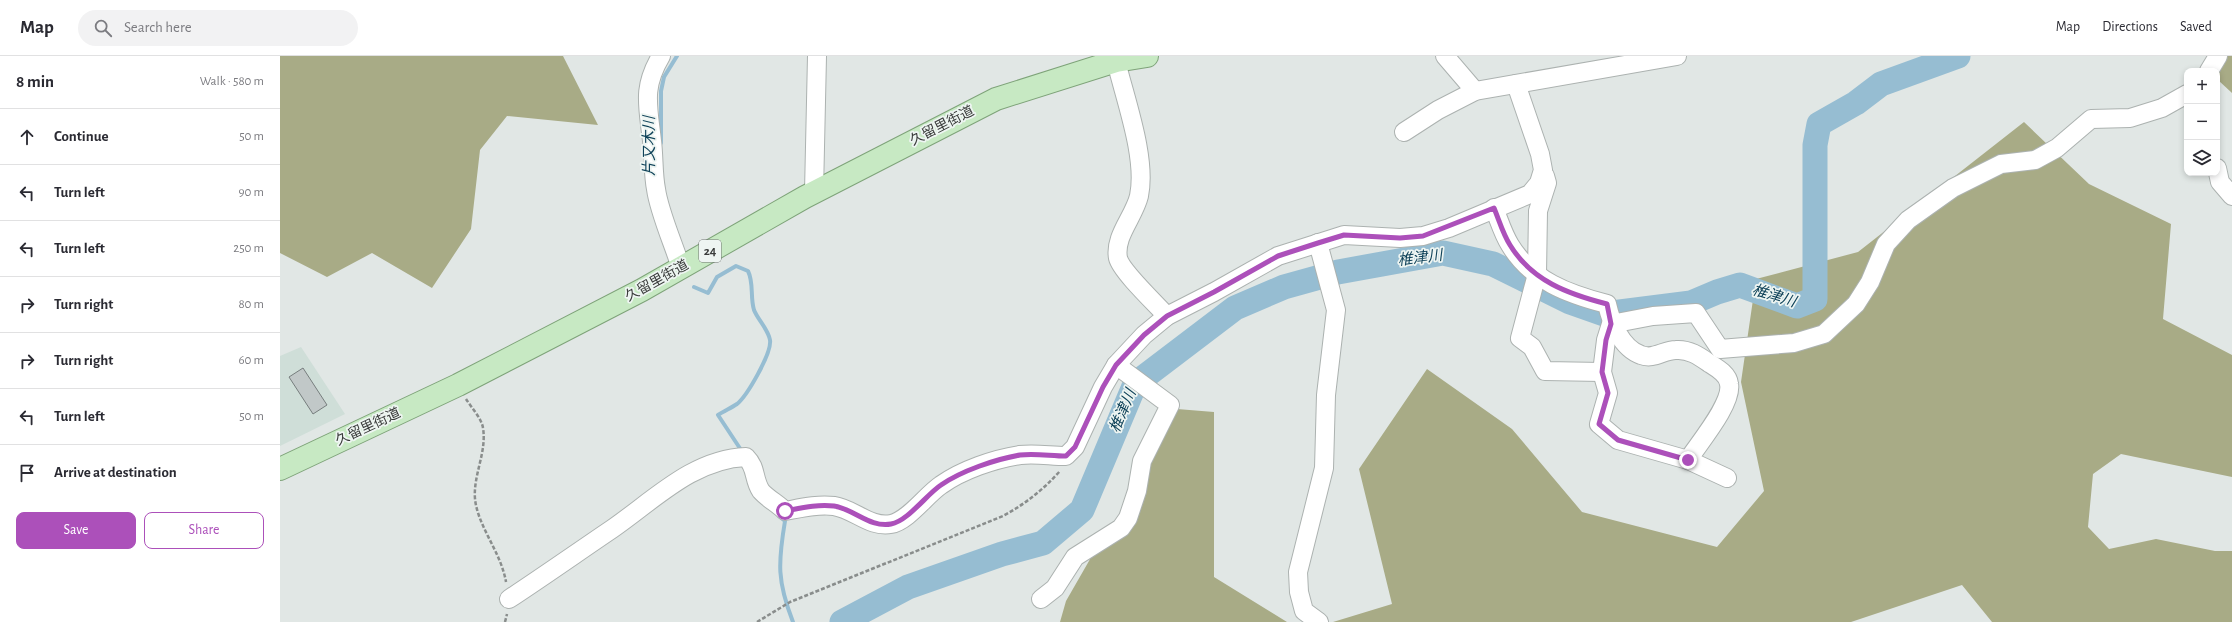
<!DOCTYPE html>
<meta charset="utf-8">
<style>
body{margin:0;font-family:"Alegreya Sans","Noto Sans JP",sans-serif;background:#f2f2f3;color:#2b2b33}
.controls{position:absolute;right:12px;top:12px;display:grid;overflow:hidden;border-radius:8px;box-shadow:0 2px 6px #0003}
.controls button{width:36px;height:36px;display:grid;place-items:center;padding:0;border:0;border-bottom:1px solid #e1e1e2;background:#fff;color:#2b2b33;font:20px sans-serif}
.stop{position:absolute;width:12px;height:12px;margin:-9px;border:3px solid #ac50ba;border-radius:50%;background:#fff}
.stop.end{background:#ac50ba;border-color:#fff;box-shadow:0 1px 4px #0008}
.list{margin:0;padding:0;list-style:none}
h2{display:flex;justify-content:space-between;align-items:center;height:52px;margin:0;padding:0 16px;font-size:17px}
h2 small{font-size:13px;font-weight:400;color:#7c7c81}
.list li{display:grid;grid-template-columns:26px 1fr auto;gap:12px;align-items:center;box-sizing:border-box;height:56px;padding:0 16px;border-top:1px solid #e1e1e2}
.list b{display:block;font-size:15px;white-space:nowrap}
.list em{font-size:13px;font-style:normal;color:#7c7c81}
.actions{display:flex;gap:8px;padding:12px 16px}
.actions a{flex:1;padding:9px 0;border:1px solid #ac50ba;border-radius:8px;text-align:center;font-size:14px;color:#ac50ba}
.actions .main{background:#ac50ba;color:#fff}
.icon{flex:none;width:22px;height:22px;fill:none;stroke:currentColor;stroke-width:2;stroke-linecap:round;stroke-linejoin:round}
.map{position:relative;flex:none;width:1952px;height:566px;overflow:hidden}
header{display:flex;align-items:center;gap:24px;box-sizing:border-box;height:56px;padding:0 20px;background:#fff;border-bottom:1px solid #e1e1e2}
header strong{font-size:19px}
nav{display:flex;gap:22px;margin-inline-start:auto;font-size:14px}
.search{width:280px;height:36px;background:#f2f2f3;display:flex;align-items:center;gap:10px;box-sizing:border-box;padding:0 14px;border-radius:22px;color:#7c7c81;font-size:15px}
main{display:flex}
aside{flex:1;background:#fff}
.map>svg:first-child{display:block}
.built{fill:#cfded8}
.forest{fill:#a8ab86}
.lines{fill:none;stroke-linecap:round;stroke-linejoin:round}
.stream{stroke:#96bdd2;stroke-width:4}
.river{stroke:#96bdd2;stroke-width:25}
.building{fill:#c1c8c8;stroke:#777e7e}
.minor-casing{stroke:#acb2b0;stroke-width:20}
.major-casing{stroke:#7ea379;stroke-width:24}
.path{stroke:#898d8c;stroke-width:2.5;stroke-dasharray:4 2;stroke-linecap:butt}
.minor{stroke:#fff;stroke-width:18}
.major{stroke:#c7e9c3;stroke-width:22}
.route{stroke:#ac50ba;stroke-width:5}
.labels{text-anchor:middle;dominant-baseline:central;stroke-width:3.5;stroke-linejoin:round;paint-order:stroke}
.shield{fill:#eef5f2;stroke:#707472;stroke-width:1}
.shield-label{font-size:13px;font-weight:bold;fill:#3a3c3b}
.street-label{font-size:14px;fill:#3a3c3b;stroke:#eef5f2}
.water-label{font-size:15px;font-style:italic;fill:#0f4259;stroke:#eef5f2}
</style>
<header>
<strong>Map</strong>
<div class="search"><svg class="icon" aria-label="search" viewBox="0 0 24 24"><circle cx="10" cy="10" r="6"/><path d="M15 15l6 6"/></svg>Search here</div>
<nav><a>Map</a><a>Directions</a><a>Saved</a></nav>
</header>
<main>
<aside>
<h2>8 min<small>Walk · 580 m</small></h2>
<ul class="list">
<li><svg class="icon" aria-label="ahead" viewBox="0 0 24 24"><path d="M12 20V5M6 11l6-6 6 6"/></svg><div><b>Continue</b></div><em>50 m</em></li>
<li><svg class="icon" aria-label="left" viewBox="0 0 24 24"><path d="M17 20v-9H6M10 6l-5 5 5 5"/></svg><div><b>Turn left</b></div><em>90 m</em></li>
<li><svg class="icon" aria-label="left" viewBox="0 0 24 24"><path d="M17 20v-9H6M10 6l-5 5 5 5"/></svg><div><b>Turn left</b></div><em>250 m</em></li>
<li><svg class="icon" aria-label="right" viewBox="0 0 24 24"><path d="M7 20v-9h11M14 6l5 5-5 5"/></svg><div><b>Turn right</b></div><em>80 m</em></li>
<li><svg class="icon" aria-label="right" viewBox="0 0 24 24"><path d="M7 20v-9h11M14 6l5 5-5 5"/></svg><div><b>Turn right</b></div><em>60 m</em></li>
<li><svg class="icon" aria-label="left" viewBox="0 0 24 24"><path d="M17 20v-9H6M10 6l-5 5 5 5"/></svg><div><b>Turn left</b></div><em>50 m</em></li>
<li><svg class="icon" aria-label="arrive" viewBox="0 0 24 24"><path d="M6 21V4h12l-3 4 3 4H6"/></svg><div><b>Arrive at destination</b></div></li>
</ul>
<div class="actions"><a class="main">Save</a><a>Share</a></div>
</aside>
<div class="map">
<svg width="1952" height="566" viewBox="0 0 1952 566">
<rect width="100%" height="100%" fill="#e1e7e5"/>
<!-- built -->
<path class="built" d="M21 291 65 358 0 390V300Z"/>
<!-- forest -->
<g class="forest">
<path d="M0 0H283L318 69 227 60 200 94 191 173 152 232 92 197 47 221 0 197Z"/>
<path d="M1937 0H1952V37L1938 24Z"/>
<path d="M1744 66 1809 128 1891 168 1883 263 1952 299V421L1841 398 1813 418 1808 471 1829 493 1876 483 1935 495H1952V566H1712L1682 529 1571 566H1053L1112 548 1079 413 1147 313 1232 373 1302 456 1437 491 1484 435 1461 326 1476 223 1578 196Z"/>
<path d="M897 353 934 356V521L1007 566H780L786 545 813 498 846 478 869 399Z"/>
</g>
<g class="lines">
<!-- stream -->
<g class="stream">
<path d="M381 87V35L384 21 397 0"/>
<path d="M414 231 428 237 437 221 456 210 468 215C474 227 470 241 474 254 478 264 488 273 490 284 492 297 467 340 457 348 451 352 444 355 438 359L463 397"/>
<path d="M499 460 505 465C498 507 497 525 513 566"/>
</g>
<!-- river -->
<path class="river" d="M562 566 628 531 722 498 763 487 802 454 855 328 955 252 1004 231 1058 216 1163 197 1213 208 1290 246 1324 258 1411 247 1437 236 1460 229 1517 250 1535 243V89L1539 68 1576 47 1601 28 1678 0"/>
</g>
<!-- building -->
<path class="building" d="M23 312 47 349 33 358 9 321Z"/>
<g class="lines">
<defs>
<g id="minor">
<path d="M381 0C362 32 368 49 372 85 374 101 373 118 376 133 379 156 394 189 401 212"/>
<path d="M837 0 836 5C845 43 867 102 859 140 854 161 834 180 838 202 841 215 877 249 887 260"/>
<path d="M1165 0 1195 35"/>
<path d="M1929 15 1938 0"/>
<path d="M1124 76 1158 54 1195 35 1397 0"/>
<path d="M1937 112 1940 126 1952 140"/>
<path d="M1265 120 1267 127 1258 155 1257 218 1240 282 1252 291 1265 315 1322 316"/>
<path d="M534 136 537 0"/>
<path d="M1214 152C1219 164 1223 178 1230 189 1252 225 1288 238 1327 248 1331 266 1341 292 1361 299 1374 304 1383 294 1396 294 1409 293 1419 300 1429 307 1437 312 1448 318 1449 328 1453 347 1419 387 1408 404"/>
<path d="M1038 187 1056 254 1046 339 1044 412 1018 516 1019 536 1024 555 1039 566"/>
<path d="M1447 422 1408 404 1338 384 1319 368 1328 337 1322 316 1326 284 1331 268 1373 260 1416 257 1440 293 1514 287 1544 278 1576 248 1590 226 1606 188 1628 164 1673 132 1721 108 1755 104 1777 92 1811 63 1850 62 1882 52 1907 38"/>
<path d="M229 543C264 520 298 496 332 473 374 444 413 403 466 401 477 412 473 423 481 435 487 442 498 448 505 455 521 452 537 448 554 450 574 453 590 472 611 468 628 465 646 439 661 429 682 414 714 403 740 399 755 397 771 400 786 400L795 391 823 331 836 309 864 279 887 260 934 236 998 200 1064 179 1120 182 1143 180 1169 172 1250 138 1259 127 1263 114 1260 98 1236 28"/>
<path d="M761 543 775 532 795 501 841 472 848 462 857 435 862 405 890 349 836 309"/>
</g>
<path id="major" d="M0 413 178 329 362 234 525 141 716 43 836 5 867 0"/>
</defs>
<!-- minor casing -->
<use href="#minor" class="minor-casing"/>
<!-- major casing -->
<use href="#major" class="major-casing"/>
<!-- path -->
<g class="path">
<path d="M186 343C191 351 202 363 203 372 207 396 193 419 195 443 198 471 221 496 226 526"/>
<path d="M225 566 227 558"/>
<path d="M477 566 510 546 723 460C745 448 763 434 780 415"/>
</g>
<!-- minor -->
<use href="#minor" class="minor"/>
<!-- major -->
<use href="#major" class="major"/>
</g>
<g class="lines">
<!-- route -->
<path class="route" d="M505 455C521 452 537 448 554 450 574 453 590 472 611 468 628 465 647 438 661 429 681 415 716 403 740 399 755 397 771 400 786 400L795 391 823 331 836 309 864 279 887 260 934 236 998 200 1038 187 1064 179 1120 182 1143 180 1214 152C1219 164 1223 178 1230 189 1252 225 1288 238 1327 248L1331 268 1326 284 1322 316 1328 337 1319 368 1338 384 1408 404"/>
</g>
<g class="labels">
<!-- shield labels -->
<rect class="shield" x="419" y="184" width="22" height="22" rx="3"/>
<g class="shield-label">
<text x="430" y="195">24</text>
</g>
<!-- street labels -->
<g class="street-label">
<text transform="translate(662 70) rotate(-27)">久留里街道</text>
<text transform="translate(377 225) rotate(-29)">久留里街道</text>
<text transform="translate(88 371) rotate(-25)">久留里街道</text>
</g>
<!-- water labels -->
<g class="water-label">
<text transform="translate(369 90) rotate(-90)">片又木川</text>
<text transform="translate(1140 202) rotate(-7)">椎津川</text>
<text transform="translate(1494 240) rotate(17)">椎津川</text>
<text transform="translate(843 355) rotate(-67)">椎津川</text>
</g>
</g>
</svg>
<div class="controls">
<button>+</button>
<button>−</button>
<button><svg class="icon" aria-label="layers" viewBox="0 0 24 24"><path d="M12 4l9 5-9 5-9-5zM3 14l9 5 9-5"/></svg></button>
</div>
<div class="stop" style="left:505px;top:455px"></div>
<div class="stop end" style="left:1408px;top:404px"></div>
</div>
</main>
